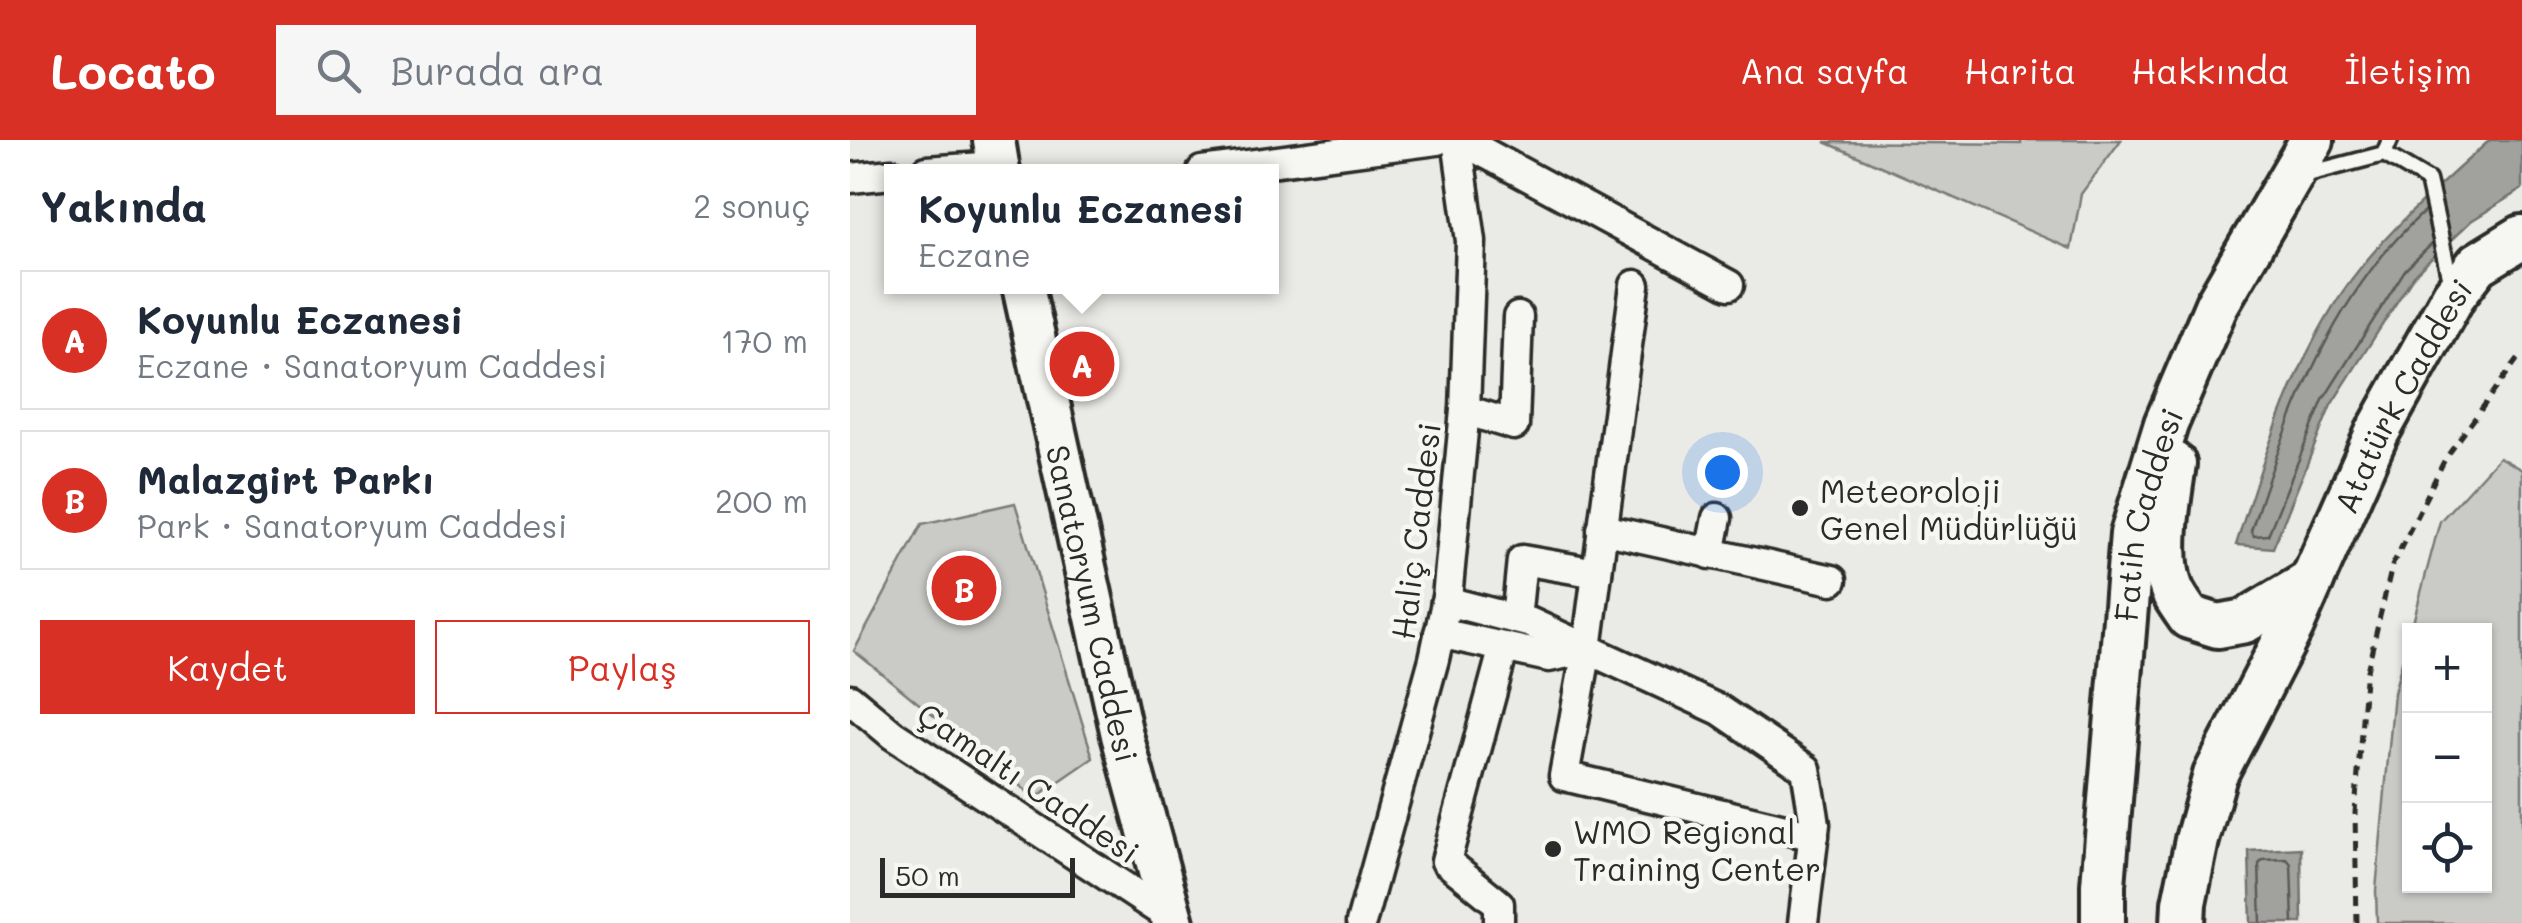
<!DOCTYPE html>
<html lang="tr">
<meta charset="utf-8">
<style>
body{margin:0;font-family:Mali,sans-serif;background:#f6f6f7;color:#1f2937}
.controls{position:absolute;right:30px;bottom:30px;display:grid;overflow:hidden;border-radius:0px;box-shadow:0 2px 8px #0004}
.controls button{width:90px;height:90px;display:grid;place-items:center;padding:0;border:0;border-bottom:2px solid #e0e1e3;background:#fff;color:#1f2937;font:50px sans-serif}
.scale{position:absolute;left:30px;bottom:25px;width:195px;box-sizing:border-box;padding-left:10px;border:5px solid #2b2b2b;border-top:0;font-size:28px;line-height:35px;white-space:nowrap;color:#2b2b2b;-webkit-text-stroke:8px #f6f6f2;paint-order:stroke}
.you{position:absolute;left:872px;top:332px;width:35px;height:35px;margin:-25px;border:8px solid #fff;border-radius:50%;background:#1a73e8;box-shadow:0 0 0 15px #1a73e833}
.badge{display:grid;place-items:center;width:65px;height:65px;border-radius:50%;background:#d93025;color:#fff;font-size:32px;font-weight:700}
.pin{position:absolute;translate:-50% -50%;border:5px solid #fff;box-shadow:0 2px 10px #0006}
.popup{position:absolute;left:34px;top:24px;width:395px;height:130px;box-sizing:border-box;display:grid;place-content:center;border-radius:0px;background:#fff;filter:drop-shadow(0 2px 8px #0005);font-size:32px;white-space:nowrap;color:#747a83}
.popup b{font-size:38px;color:#1f2937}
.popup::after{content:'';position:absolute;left:50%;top:100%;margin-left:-20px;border:20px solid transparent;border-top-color:#fff}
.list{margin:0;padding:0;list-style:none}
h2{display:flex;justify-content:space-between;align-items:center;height:130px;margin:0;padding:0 40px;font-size:42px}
h2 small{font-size:32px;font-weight:400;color:#747a83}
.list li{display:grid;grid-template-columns:65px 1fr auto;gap:30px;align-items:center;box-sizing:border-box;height:140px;margin:0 20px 20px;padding:0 20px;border:2px solid #e0e1e3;border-radius:0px}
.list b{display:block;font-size:38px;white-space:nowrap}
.list p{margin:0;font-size:32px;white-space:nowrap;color:#747a83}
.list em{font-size:32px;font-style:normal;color:#747a83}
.actions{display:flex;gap:20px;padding:30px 40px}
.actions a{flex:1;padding:22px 0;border:2px solid #d93025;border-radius:0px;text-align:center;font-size:35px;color:#d93025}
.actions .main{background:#d93025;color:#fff}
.icon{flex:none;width:55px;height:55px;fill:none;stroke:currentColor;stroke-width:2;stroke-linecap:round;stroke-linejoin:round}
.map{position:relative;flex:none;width:1672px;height:783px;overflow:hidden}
header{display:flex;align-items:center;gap:60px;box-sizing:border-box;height:140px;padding:0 50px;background:#d93025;color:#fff}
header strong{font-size:48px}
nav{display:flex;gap:55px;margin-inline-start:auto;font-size:35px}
.search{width:700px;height:90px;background:#f6f6f7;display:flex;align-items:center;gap:25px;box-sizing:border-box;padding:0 35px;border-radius:0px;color:#747a83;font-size:38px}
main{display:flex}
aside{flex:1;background:#fff}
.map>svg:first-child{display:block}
.green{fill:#cacac7;stroke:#7a7a79;stroke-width:2.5}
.water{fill:#a1a19e;stroke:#727270;stroke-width:2.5}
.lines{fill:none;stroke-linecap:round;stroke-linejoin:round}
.shore{stroke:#5a5a59;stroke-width:2.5}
.lane-casing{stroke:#2b2b2b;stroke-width:21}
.street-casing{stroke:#2b2b2b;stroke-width:35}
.secondary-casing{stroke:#2b2b2b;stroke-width:48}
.primary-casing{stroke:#2b2b2b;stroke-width:50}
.path{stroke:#2b2b2b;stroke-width:5;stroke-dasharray:10 8;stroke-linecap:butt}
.lane{stroke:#f6f6f2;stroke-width:14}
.street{stroke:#f6f6f2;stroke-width:28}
.secondary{stroke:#f6f6f2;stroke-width:40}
.primary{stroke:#f6f6f2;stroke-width:42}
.poi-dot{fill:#2b2b2b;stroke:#f6f6f2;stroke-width:4}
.labels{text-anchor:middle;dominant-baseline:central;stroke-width:9;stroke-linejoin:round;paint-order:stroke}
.street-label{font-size:32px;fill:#2b2b2b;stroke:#f6f6f2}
.poi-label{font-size:32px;fill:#2b2b2b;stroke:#f6f6f2;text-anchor:start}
</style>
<header>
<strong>Locato</strong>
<div class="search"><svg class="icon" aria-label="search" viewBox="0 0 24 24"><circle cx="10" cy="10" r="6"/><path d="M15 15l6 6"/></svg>Burada ara</div>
<nav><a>Ana sayfa</a><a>Harita</a><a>Hakkında</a><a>İletişim</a></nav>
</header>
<main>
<aside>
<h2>Yakında<small>2 sonuç</small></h2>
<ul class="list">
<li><span class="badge">A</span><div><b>Koyunlu Eczanesi</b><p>Eczane · Sanatoryum Caddesi</p></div><em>170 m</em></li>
<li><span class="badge">B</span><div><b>Malazgirt Parkı</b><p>Park · Sanatoryum Caddesi</p></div><em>200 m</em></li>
</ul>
<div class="actions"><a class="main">Kaydet</a><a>Paylaş</a></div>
</aside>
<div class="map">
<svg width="1672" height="783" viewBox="0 0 1672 783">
<rect width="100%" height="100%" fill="#eaeae6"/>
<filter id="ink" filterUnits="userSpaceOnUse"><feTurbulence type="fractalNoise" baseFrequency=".01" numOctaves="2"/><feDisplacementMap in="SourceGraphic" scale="20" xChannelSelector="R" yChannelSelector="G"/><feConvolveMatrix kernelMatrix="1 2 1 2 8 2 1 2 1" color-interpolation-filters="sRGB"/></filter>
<g filter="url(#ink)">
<!-- green -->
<g class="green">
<path d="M1171 0H1271L1231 54 1221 109 975 2 1171 4Z"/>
<path d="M1649 317 1672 330V783H1527L1526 750 1544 553 1559 495 1560 746H1634V490H1561L1590 381Z"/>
<path d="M165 363 243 618 185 658 4 511 72 384Z"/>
</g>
<!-- water -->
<g class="water">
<path d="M1640 0H1672V49L1621 81 1564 135 1481 265 1423 408 1386 405C1413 319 1447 213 1501 140 1541 87 1591 44 1640 0Z"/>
<path d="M1451 708 1452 783H1401L1399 711Z"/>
</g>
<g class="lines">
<!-- shore -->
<g class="shore">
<path d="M1575 71C1484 151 1437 278 1401 391L1404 396 1418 395 1473 260 1555 130 1582 104"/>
<path d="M1411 783 1409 724 1413 720 1437 719 1441 724 1443 783"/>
</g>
<defs>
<g id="lane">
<path d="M1534 14 1578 40 1601 145"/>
<path d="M1450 36 1534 14 1540 0"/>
</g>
<g id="street">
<path d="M611 0 879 145"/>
<path d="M77 31 147 26"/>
<path d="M352 31 587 0"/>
<path d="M0 38 42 34"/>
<path d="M785 145 737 509 714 636 964 696"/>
<path d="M615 270 664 285 668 177"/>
<path d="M752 389 982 440"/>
<path d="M860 414 867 378"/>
<path d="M596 461 681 483 870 570 956 629 965 684 953 783"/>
<path d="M666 479 672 420 747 433"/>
<path d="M589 493 699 517 737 509"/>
<path d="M0 559 43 595 329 783"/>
<path d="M511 783 584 519 597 458 615 270 621 101 607 0"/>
<path d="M649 783V764L596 721 654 507"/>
</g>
<g id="secondary">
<path d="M144 0 149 31"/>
<path id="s1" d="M173 146 272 595 323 783"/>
</g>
<g id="primary">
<path d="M1324 324C1319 359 1308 416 1322 450 1326 459 1333 468 1339 477L1368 486 1395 481 1462 441"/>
<path id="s2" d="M1253 783V745L1282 394 1316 284 1367 164 1462 0"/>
<path id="s3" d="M1333 783 1334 763 1347 700 1365 635 1442 486 1527 293 1604 155 1628 124 1672 97"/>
</g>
</defs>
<!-- lane casing -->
<use href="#lane" class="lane-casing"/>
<!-- street casing -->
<use href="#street" class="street-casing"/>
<!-- secondary casing -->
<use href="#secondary" class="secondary-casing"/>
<!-- primary casing -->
<use href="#primary" class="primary-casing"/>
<!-- path -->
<path class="path" d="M1507 783 1505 673 1515 539 1542 426 1595 319 1672 213"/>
<!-- lane -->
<use href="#lane" class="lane"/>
<!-- street -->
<use href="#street" class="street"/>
<!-- secondary -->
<use href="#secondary" class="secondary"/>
<!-- primary -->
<use href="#primary" class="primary"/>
</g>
</g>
<!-- markers -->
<g class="poi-dot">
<circle cx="950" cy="368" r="10"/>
<circle cx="703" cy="709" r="10"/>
</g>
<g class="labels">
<!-- street labels -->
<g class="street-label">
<text stroke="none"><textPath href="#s3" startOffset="575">Atatürk Caddesi</textPath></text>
<text stroke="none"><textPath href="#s2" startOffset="412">Fatih Caddesi</textPath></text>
<text transform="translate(565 391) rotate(-83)">Haliç Caddesi</text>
<text stroke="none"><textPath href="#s1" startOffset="325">Sanatoryum Caddesi</textPath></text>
<text transform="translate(179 642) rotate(34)">Çamaltı Caddesi</text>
</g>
<!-- poi labels -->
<g class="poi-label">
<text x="970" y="350">Meteoroloji<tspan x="970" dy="37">Genel Müdürlüğü</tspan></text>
<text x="723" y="691">WMO Regional<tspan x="723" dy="37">Training Center</tspan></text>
</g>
</g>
</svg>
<div class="controls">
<button>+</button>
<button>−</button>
<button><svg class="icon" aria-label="locate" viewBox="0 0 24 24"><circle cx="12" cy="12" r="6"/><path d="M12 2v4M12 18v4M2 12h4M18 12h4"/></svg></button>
</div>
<div class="scale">50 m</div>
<div class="you"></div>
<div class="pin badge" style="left:232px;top:224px">A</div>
<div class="popup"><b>Koyunlu Eczanesi</b>Eczane</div>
<div class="pin badge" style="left:114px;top:448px">B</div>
</div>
</main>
